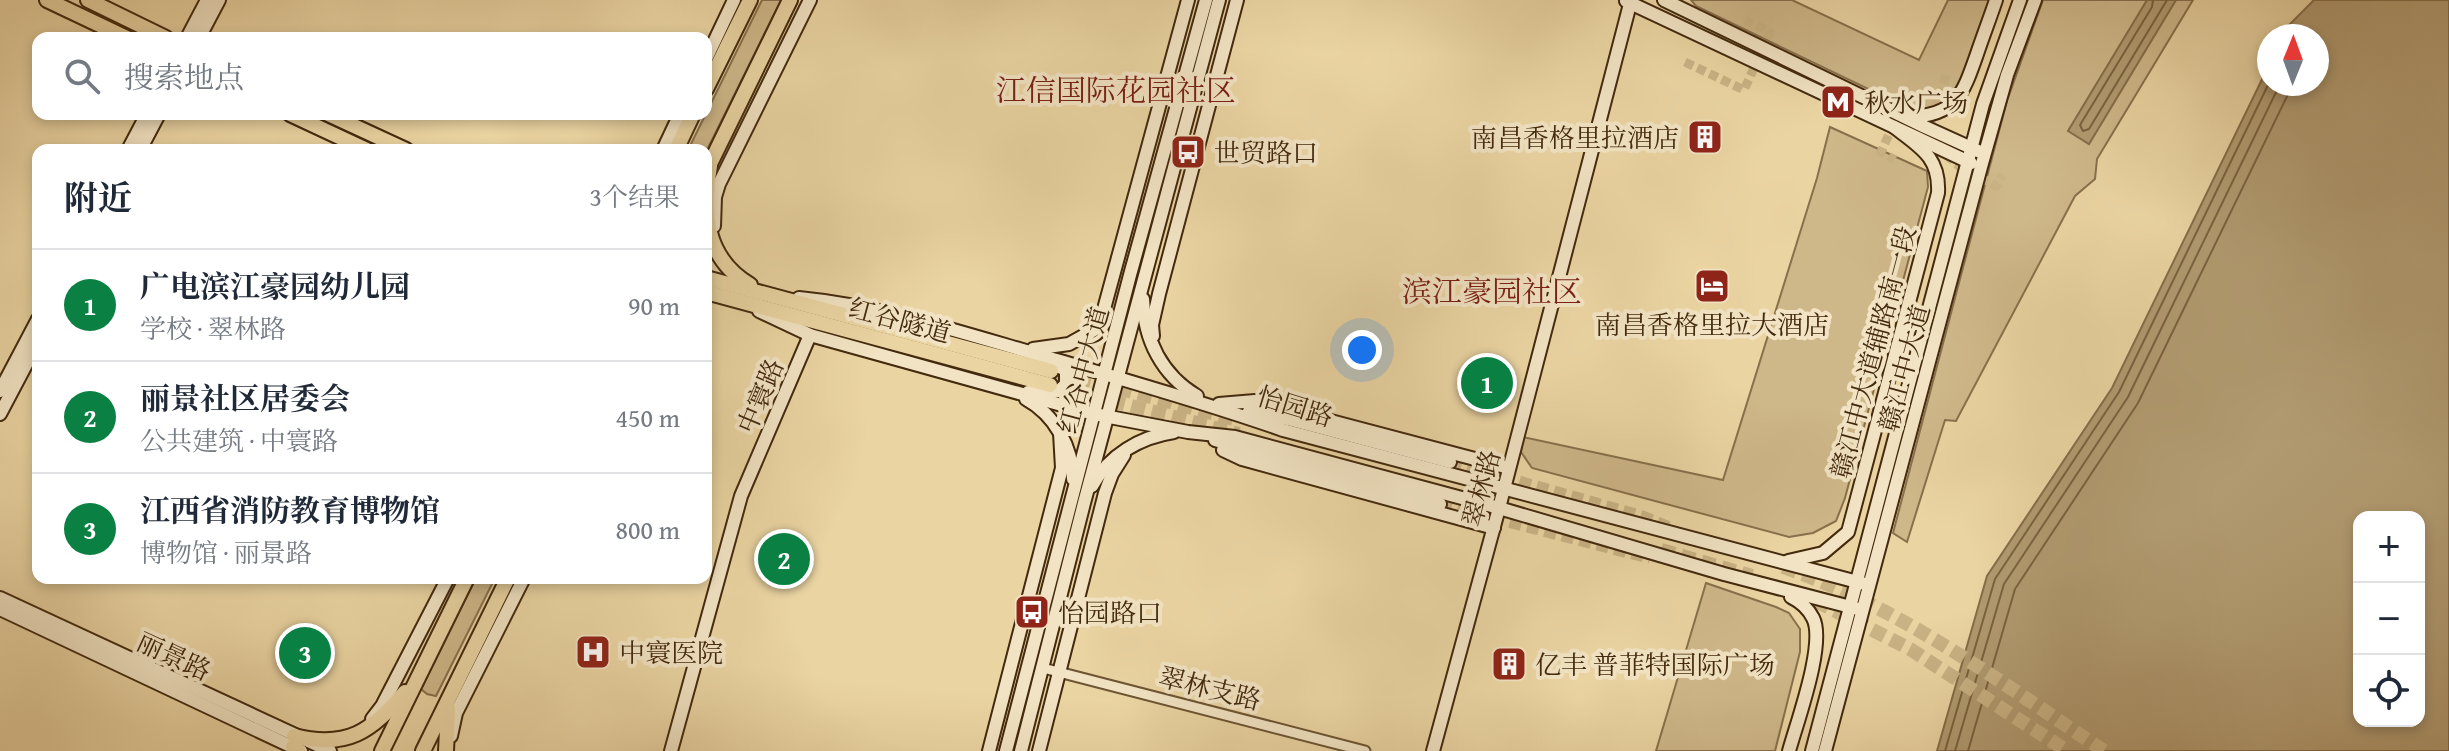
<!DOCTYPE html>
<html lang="zh">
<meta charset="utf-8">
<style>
body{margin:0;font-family:"Gentium Book Plus","Noto Serif SC",serif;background:#f2f2f3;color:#1f2937}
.controls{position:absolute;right:24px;bottom:24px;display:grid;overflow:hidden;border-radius:16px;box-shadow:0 4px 12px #0003}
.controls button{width:72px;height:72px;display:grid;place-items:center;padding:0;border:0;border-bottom:2px solid #e0e1e3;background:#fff;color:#1f2937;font:40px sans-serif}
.compass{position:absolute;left:2257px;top:24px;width:72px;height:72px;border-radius:50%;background:#fff;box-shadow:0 4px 12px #0003;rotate:1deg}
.you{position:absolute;left:1362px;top:350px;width:28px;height:28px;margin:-20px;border:6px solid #fff;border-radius:50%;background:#1a73e8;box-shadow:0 0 0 12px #1a73e833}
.badge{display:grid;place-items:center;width:52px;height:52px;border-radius:50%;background:#0b8043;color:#fff;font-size:26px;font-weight:700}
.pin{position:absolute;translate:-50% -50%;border:4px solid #fff;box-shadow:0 2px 8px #0006}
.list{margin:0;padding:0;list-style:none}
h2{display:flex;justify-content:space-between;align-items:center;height:104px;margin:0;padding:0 32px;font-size:34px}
h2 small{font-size:26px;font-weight:400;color:#747a83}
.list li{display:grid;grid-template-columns:52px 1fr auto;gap:24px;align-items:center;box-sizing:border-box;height:112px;padding:0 32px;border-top:2px solid #e0e1e3}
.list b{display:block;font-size:30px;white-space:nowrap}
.list p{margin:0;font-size:26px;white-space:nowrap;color:#747a83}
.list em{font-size:26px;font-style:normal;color:#747a83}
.icon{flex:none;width:44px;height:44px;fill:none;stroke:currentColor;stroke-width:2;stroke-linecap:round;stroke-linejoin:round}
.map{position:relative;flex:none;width:2449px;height:751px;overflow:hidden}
.search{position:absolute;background:#fff;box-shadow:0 4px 12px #0003;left:32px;top:32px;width:680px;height:88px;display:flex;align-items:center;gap:20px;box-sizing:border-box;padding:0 28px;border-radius:16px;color:#747a83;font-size:30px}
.panel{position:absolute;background:#fff;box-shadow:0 4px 12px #0003;left:32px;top:144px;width:680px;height:440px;border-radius:16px}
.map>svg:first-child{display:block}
.green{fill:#ceb789;stroke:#88704c;stroke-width:2}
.water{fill:#b19a70;stroke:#856d49;stroke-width:2;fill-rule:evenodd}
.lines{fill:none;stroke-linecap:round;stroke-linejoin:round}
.shore{stroke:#7a623f;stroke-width:2}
.street-tunnel{stroke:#c9b284;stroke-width:9;stroke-dasharray:9 4.5;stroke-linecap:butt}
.secondary-tunnel{stroke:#c9b284;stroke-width:12;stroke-dasharray:12 6;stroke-linecap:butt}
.primary-tunnel{stroke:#c9b284;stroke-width:14;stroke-dasharray:14 7;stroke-linecap:butt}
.street-casing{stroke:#6d5433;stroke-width:13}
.secondary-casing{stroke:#43290e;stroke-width:16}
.primary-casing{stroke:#43290e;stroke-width:18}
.street{stroke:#f1e3c3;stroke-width:9}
.secondary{stroke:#f1e3c3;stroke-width:12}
.primary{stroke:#ead4a2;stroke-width:14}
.labels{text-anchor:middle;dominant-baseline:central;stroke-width:8;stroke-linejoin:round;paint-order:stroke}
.poi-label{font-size:26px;fill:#43290e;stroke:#f1e3c3;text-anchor:start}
.street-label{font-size:26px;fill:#43290e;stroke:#f1e3c3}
.quarter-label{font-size:30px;fill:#7a1f14;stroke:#f1e3c3}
</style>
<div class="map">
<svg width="2449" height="751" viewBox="0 0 2449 751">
<rect width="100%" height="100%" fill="#ead4a2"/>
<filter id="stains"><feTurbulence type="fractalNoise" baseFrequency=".0025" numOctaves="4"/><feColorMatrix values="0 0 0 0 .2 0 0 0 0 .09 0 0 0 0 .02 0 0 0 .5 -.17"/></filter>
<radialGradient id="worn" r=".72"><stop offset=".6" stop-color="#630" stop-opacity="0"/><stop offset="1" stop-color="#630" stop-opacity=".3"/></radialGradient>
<!-- green -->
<g class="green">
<path d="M762 0H781L706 152V150H688Z"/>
<path d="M1691 0H1792L1919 60 1948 0H1991L1959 88C1947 103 1931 108 1914 111L1696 6Z"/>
<path d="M2043 0H2193L2097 159 2095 179 2075 196 1956 421 1945 420 1907 542 1893 533 2007 101Z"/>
<path d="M1830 127 1927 171 1928 187 1845 498 1836 521 1813 533 1789 537 1532 468 1521 452 1523 437 1723 480 1817 178Z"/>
<path d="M476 578H495L436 696 427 694 421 689Z"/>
<path d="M1706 583 1776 607 1789 613 1800 629V652L1775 751H1656Z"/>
</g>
<!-- water -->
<g class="water">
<path d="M2147 0H2176L2089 144 2068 131Z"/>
<path d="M2314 0H2449V751H1937L1987 576 2112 388 2269 65V84H2317V36H2283L2288 26ZM2359 517H2419V721H2359Z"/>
</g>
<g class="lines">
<!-- shore -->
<g class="shore">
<path d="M2153 0 2152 7 2080 125 2083 131 2089 129 2167 0"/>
<path d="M1945 751 1995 579 2119 392 2269 83"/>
<path d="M1955 751 2004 584 2128 397 2280 84"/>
<path d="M1968 751 2015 589 2138 403 2293 84"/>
</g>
<!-- street-tunnel -->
<g class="street-tunnel">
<path d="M1685 62 1744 90 1770 32 1745 20"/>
<path d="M1894 123 1881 152 1895 160"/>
<path d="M1927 135 1946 75"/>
<path d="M1946 155 1960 167 1997 186 2003 175"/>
</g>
<!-- secondary-tunnel -->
<g class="secondary-tunnel">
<path d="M1450 462 1644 517 1673 529"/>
<path d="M1440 504 1650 558"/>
</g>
<!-- primary-tunnel -->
<g class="primary-tunnel">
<path d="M1057 372 1234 419"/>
<path d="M1050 385 1239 434"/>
<path d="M1661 550 1752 576"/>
<path d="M1783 567C1900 607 2002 683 2104 751"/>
<path d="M1816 601 1910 649 2067 751"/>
</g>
<defs>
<path id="street" d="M1043 668 1365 751"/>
<g id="secondary">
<path d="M1664 0 1925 127 1978 151"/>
<path d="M1626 1 1971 163"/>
<path d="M187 38 207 0"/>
<path d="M199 38 219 0"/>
<path d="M706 59 734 0"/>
<path d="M1909 117C1956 116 1963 94 1977 54 1983 36 1990 18 1996 0"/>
<path d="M128 150 147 114"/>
<path d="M140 150 159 114"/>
<path d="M663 150 680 114"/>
<path d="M714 226 715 197 719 184 810 0"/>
<path d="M799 298C882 306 963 333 1043 356 1124 380 1204 402 1283 430L1869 585"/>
<path d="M1143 299C1144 340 1162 375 1197 396"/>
<path d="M759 311 810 335 1094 414 1188 432 1235 437 1499 508 1724 574 1862 610"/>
<path d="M1088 335 1104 309 1188 0"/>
<path d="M1153 336 1152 325 1159 294 1237 0"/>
<path d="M1033 349 1069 344 1094 330"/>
<path d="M0 391 38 319"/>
<path d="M1028 392 1059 391 1066 384V370L1053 364"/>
<path d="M1026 399C1055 415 1072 447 1073 479"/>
<path d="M1219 404 1255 401 1509 468"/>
<path d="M1249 411 1288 419 1450 462"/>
<path d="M0 414 38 342"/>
<path d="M1215 440 1440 504"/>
<path d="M1223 450 1242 459 1494 528"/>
<path d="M1092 486C1109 455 1140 437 1174 432"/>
<path d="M1788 561 1823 553 1848 532 1938 193C1940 157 1920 147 1894 127"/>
<path d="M0 598 330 751"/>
<path d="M0 609 301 751"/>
<path d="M372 719 382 706 448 578"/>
<path d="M451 736 456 713 524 578"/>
<path d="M671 751 741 496 810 335"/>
<path d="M989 751 1062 468 1060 433"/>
<path d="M1006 751 1130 275 1206 0"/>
<path d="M1021 751 1084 503 1219 0"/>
<path d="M1039 751 1105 493 1112 474 1124 455"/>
<path d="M1433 751 1499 508 1630 4"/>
<path d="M1789 751C1797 722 1826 643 1813 618 1808 608 1801 602 1791 597"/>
<path d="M1812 751 1983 104 2020 0"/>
<path d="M1825 751 1981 167 2007 75 2035 0"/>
</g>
<g id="primary">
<path d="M47 0 127 38"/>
<path d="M88 0 166 38"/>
<path d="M706 89 750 0"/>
<path d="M290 114 367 150"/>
<path d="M328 114 406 150"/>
<path d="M676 150 693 114"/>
<path d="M710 166C702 214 705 258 750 285"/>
<path d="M706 172 790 0"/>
<path d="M706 278 1051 371"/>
<path d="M706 292 1050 385"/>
<path d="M294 736C347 749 371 732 405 692"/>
<path d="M293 747 298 751"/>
<path d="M382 751 467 578"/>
<path d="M423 751 508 578"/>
<path d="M446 751 448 708"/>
</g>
</defs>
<!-- street casing -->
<use href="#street" class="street-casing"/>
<!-- secondary casing -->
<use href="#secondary" class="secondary-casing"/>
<!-- primary casing -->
<use href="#primary" class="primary-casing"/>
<!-- street -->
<use href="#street" class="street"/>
<!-- secondary -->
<use href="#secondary" class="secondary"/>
<!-- primary -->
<use href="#primary" class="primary"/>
</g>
<!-- icons -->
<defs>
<symbol id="metro-square" viewBox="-11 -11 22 22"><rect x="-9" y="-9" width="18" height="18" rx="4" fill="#8f2418" stroke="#f1e3c3"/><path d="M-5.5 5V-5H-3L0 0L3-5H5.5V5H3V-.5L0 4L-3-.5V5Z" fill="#fff"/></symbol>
<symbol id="building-square" viewBox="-11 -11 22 22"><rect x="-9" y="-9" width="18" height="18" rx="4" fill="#8f2418" stroke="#f1e3c3"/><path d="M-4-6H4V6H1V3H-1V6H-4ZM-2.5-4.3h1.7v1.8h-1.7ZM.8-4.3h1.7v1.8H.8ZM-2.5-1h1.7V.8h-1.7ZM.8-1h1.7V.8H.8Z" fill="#fff"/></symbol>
<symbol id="bus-square" viewBox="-11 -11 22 22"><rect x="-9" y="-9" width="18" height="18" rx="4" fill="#8f2418" stroke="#f1e3c3"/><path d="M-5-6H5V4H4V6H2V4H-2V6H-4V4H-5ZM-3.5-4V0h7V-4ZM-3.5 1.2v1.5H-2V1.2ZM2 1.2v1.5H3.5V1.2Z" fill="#fff"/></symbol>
<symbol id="hotel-square" viewBox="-11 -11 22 22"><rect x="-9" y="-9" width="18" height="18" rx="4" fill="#8f2418" stroke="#f1e3c3"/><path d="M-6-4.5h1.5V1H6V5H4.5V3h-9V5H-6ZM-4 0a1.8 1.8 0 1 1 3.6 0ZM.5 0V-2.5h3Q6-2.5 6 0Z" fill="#fff"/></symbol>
<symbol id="hospital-square" viewBox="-11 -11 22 22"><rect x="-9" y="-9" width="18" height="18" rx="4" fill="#8f2418" stroke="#f1e3c3"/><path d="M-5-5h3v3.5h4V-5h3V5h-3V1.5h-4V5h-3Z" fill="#fff"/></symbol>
</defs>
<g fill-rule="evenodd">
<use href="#metro-square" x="1818" y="82" width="40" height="40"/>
<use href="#building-square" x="1685" y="117" width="40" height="40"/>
<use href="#bus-square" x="1168" y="132" width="40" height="40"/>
<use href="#hotel-square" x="1692" y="266" width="40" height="40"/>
<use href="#bus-square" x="1012" y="592" width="40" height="40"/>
<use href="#hospital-square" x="573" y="632" width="40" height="40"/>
<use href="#building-square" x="1489" y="644" width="40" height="40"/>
</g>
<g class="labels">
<!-- poi labels -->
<g class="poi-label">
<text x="1864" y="102">秋水广场</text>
<text x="1679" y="137" text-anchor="end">南昌香格里拉酒店</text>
<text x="1214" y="152">世贸路口</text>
<text x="1712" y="324" text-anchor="middle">南昌香格里拉大酒店</text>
<text x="1058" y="612">怡园路口</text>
<text x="619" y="652">中寰医院</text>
<text x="1535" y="664">亿丰 普菲特国际广场</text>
</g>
<!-- street labels -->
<g class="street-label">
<text transform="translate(900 320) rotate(15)">红谷隧道</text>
<text transform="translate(1873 352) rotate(-75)">赣江中大道辅路南一段</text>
<text transform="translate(1904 368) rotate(-75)">赣江中大道</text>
<text transform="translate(1083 370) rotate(-75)">红谷中大道</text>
<text transform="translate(760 396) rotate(-67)">中寰路</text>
<text transform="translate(1295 406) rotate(17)">怡园路</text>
<text transform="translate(1481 488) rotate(-75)">翠林路</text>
<text transform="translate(174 656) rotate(25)">丽景路</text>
<text transform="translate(1210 688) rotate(14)">翠林支路</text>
</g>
<!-- quarter labels -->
<g class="quarter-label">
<text x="1116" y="90">江信国际花园社区</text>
<text x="1492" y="291">滨江豪园社区</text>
</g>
</g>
<rect width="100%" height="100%" filter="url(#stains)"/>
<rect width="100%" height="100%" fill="url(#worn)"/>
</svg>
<div class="controls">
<button>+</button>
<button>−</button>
<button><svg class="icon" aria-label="locate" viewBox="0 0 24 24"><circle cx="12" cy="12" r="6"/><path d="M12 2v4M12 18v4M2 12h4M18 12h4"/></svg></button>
</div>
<svg class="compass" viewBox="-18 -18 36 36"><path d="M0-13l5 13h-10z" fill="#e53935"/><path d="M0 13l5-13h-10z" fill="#747a83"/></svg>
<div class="you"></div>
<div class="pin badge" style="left:1487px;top:383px">1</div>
<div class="pin badge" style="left:784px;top:559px">2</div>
<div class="pin badge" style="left:305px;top:653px">3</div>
<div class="search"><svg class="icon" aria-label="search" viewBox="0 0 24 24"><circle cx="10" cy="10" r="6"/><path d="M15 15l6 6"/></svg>搜索地点</div>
<section class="panel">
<h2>附近<small>3个结果</small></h2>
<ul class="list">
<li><span class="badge">1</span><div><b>广电滨江豪园幼儿园</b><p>学校 · 翠林路</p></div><em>90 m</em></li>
<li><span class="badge">2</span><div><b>丽景社区居委会</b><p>公共建筑 · 中寰路</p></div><em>450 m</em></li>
<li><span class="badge">3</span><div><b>江西省消防教育博物馆</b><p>博物馆 · 丽景路</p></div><em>800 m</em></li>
</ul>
</section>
</div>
